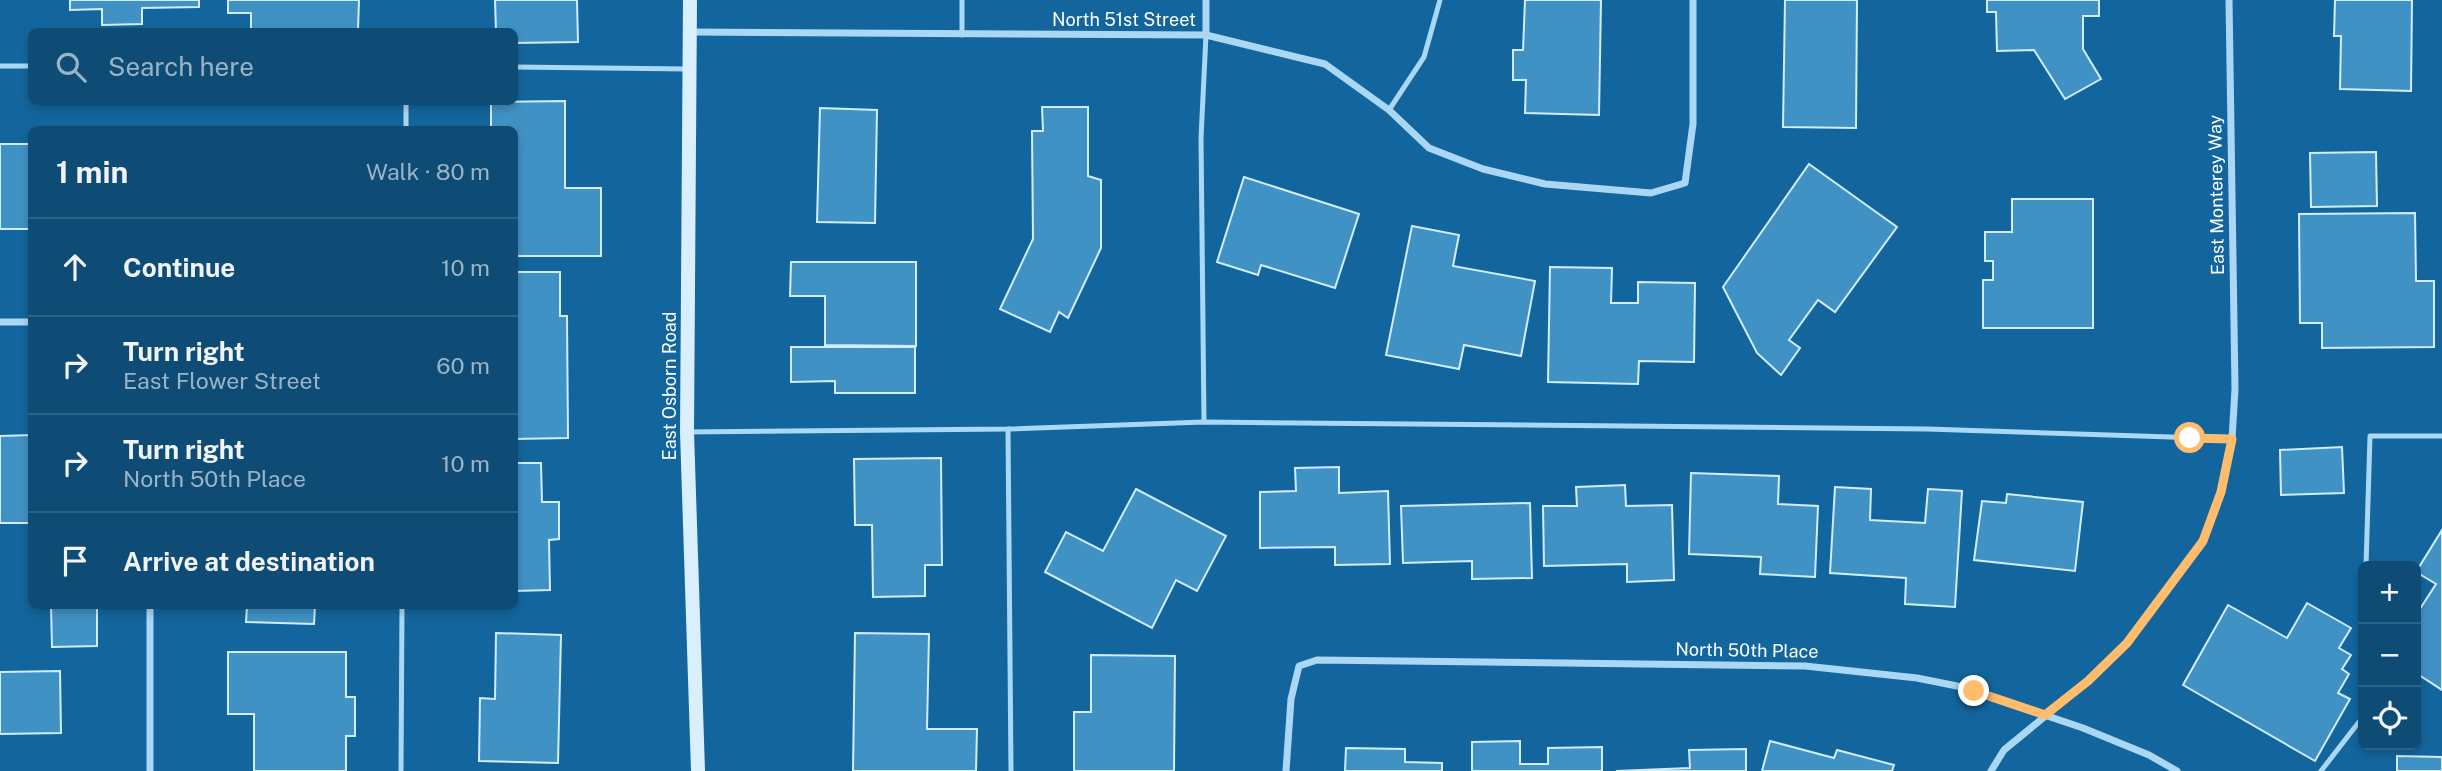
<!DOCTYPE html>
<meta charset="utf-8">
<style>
body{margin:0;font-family:"Public Sans",sans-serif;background:#1c567e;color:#f1f3f6}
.controls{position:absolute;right:21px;bottom:21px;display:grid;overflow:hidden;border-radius:10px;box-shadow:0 4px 10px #0003}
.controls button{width:63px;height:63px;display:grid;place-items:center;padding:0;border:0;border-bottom:2px solid #2e6388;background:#0e4c76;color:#f1f3f6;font:35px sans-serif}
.stop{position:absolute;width:21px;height:21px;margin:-16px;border:5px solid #ffbc6c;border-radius:50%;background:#fff}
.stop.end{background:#ffbc6c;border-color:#fff;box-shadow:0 2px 7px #0008}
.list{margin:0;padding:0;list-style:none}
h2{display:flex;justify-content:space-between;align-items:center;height:91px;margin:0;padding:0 28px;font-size:30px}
h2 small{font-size:23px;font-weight:400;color:#9bb4c5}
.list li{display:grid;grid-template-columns:46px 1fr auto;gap:21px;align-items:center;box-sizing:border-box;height:98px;padding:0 28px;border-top:2px solid #2e6388}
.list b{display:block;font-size:26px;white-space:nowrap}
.list p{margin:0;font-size:23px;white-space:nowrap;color:#9bb4c5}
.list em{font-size:23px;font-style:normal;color:#9bb4c5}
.icon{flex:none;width:38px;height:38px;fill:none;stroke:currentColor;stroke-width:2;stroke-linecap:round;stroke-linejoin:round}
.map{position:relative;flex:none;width:2442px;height:771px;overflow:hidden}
.search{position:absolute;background:#0e4c76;box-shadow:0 4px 10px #0003;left:28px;top:28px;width:490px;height:77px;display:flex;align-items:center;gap:18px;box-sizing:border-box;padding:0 24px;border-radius:10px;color:#9bb4c5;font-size:26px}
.panel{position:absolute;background:#0e4c76;box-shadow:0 4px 10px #0003;left:28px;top:126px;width:490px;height:483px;border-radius:10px}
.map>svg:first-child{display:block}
.building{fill:#4092c5;stroke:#d2edfd;stroke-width:2}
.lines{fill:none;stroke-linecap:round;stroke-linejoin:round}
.lane{stroke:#aad8f4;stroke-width:5}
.street{stroke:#aad8f4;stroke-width:7}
.secondary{stroke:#d9effd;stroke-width:14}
.route{stroke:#ffbc6c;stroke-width:9}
.labels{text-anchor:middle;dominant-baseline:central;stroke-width:5;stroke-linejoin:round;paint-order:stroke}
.street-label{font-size:18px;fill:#fff;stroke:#13669d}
</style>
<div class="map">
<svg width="2442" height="771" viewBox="0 0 2442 771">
<rect width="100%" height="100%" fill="#13669d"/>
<!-- building -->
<g class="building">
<path d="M70 0H199V7L142 8V24L102 25V9L70 10Z"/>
<path d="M228 0H359L358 31 251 29V13H228Z"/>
<path d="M495 0H577L578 42 514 43V32H496Z"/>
<path d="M1525 0H1601L1599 115 1525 113 1526 80H1513V50H1523Z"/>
<path d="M1785 0H1857L1856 128 1783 127Z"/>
<path d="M1987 0H2099V16H2083V49L2101 79 2065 99 2034 50 1997 51 1996 12H1987Z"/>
<path d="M2335 0H2412L2411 91 2340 89 2341 36H2334Z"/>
<path d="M565 101V188H601V256H514V130H491V102Z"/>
<path d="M1042 107H1088V176L1101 180V248L1068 318 1059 312 1050 332 1000 309 1033 239 1032 131H1043Z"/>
<path d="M820 108 877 110 875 223 817 222Z"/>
<rect x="0" y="144" width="32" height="85"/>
<path d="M2376 152 2377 206 2311 207 2310 153Z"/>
<path d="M1809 164 1897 227 1835 312 1818 300 1789 340 1800 348 1781 375 1757 353 1723 287Z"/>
<path d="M1244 177 1359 214 1335 288 1261 265 1258 275 1217 262Z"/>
<path d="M2012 199H2093V328H1983V280H1993V261H1985V232H2012Z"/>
<path d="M2415 213 2416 281H2434V347L2322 348V323H2300L2299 214Z"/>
<path d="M1412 226 1459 235 1453 266 1535 281 1521 356 1464 345 1459 369 1386 355Z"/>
<path d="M791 262H916V346L825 345V296H790Z"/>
<path d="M1550 267 1612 268 1611 303H1638V282L1695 283 1694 362 1639 361 1638 384 1548 382Z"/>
<path d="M514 272H560V316H567L568 438 514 439Z"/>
<path d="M791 347H915V393H835V381L791 382Z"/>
<path d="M32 435V523H0V436Z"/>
<path d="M2342 447 2344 493 2281 495 2280 450Z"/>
<path d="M941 458 942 565H925V596L873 597 872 525H855L854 459Z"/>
<path d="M514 463H541L542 502H559V539L549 540 550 590 514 591Z"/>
<path d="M1339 467V493L1388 491 1390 564 1335 565V547L1260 548V492L1296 491 1295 468Z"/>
<path d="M1691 473 1779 476 1778 504 1818 506 1815 577 1760 574 1761 557 1689 554Z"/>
<path d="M1625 485 1626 506 1672 505 1674 580 1627 582V564L1544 566 1543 506H1577L1576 487Z"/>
<path d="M1835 487 1871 489 1870 520 1925 523 1928 489 1962 491 1955 607 1905 604 1906 578 1830 573Z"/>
<path d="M1136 489 1226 536 1197 591 1176 580 1152 628 1045 572 1066 532 1103 551Z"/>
<path d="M2007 494 2083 502 2075 571 1974 560 1982 501 2006 503Z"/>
<path d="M1530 503 1532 578 1472 579V561L1403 563 1401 506Z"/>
<path d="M2442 530V690L2416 673V615L2436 584 2416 572Z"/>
<path d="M2307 603 2351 628 2339 648 2351 655 2342 669 2349 674 2338 693 2350 699 2315 761 2183 685 2228 605 2287 638Z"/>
<path d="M51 606H97V646L52 647Z"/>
<path d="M247 606H315L314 624 246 622Z"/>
<path d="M496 633 561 635 558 763 479 761 480 698 495 699Z"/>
<path d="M855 633 929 634 927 729H977L976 771H853Z"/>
<path d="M228 652H346V697H355V736H346V771H254V714H228Z"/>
<path d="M1091 655 1175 656 1174 771H1074V712H1091Z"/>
<path d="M60 671 61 733 0 734V672Z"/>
<path d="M1520 741V764H1548V748L1602 747V771H1472V742Z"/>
<path d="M1770 741 1834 758 1837 750 1894 765 1892 771H1762Z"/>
<path d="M1346 748 1405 749V762L1442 763V771H1345Z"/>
<path d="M1746 749V771H1616L1690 768 1689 750Z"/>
<path d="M2397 756 2442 757V771H2397Z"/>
</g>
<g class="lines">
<!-- lane -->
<g class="lane">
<path d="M962 0V35"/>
<path d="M0 66H32"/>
<path d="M514 67 689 69"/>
<path d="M1389 110 1424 57 1440 0"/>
<path d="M406 130V102"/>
<path d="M1204 422 1201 138 1206 35"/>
<path d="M1008 429 1011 771"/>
<path d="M687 432 1008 429 1204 422 1927 429 2232 439"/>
<path d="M2366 566 2370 436H2442"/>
<path d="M401 771 402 606"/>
<path d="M2321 771 2362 718 2363 685"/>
</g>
<!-- street -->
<g class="street">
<path d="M690 32 1206 35 1325 64 1389 110 1429 148 1483 169 1545 184 1651 193 1685 183 1693 124V0"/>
<path d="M1206 35V0"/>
<path d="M0 322H32"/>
<path d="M150 606V771"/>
<path d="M1286 771 1291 699 1299 666 1317 660 1805 666 1917 678 1962 687 2083 728 2149 755 2177 771"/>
<path d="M1991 771 2004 750 2088 681 2127 643 2203 541 2221 492 2232 439 2235 389 2229 0"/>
</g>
<!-- secondary -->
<path class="secondary" d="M690 0 687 432 698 771"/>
</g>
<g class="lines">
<!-- route -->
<path class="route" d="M1974 691 2045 715 2088 681 2127 643 2203 541 2221 492 2232 439 2190 438"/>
</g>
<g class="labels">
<!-- street labels -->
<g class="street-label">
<text x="1124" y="19">North 51st Street</text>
<text transform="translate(2216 195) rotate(-91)">East Monterey Way</text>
<text transform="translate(669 386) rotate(-90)">East Osborn Road</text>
<text transform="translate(1747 650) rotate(1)">North 50th Place</text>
</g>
</g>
</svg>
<div class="controls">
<button>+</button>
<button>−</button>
<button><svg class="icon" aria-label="locate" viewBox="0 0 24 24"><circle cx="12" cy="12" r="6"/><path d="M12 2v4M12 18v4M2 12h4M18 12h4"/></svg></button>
</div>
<div class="stop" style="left:2190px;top:438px"></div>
<div class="stop end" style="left:1974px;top:691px"></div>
<div class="search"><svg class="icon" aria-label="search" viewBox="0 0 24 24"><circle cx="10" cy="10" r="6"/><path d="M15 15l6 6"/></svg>Search here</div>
<section class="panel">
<h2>1 min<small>Walk · 80 m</small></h2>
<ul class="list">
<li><svg class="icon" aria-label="ahead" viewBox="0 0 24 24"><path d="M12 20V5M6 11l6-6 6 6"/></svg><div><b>Continue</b></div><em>10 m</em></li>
<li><svg class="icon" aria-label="right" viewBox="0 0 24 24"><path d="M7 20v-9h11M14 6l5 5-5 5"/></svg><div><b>Turn right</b><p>East Flower Street</p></div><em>60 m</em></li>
<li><svg class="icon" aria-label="right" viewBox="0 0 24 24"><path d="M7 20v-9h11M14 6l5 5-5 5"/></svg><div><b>Turn right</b><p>North 50th Place</p></div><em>10 m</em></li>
<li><svg class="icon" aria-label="arrive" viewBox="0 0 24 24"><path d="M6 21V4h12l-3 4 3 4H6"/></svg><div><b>Arrive at destination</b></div></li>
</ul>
</section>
</div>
